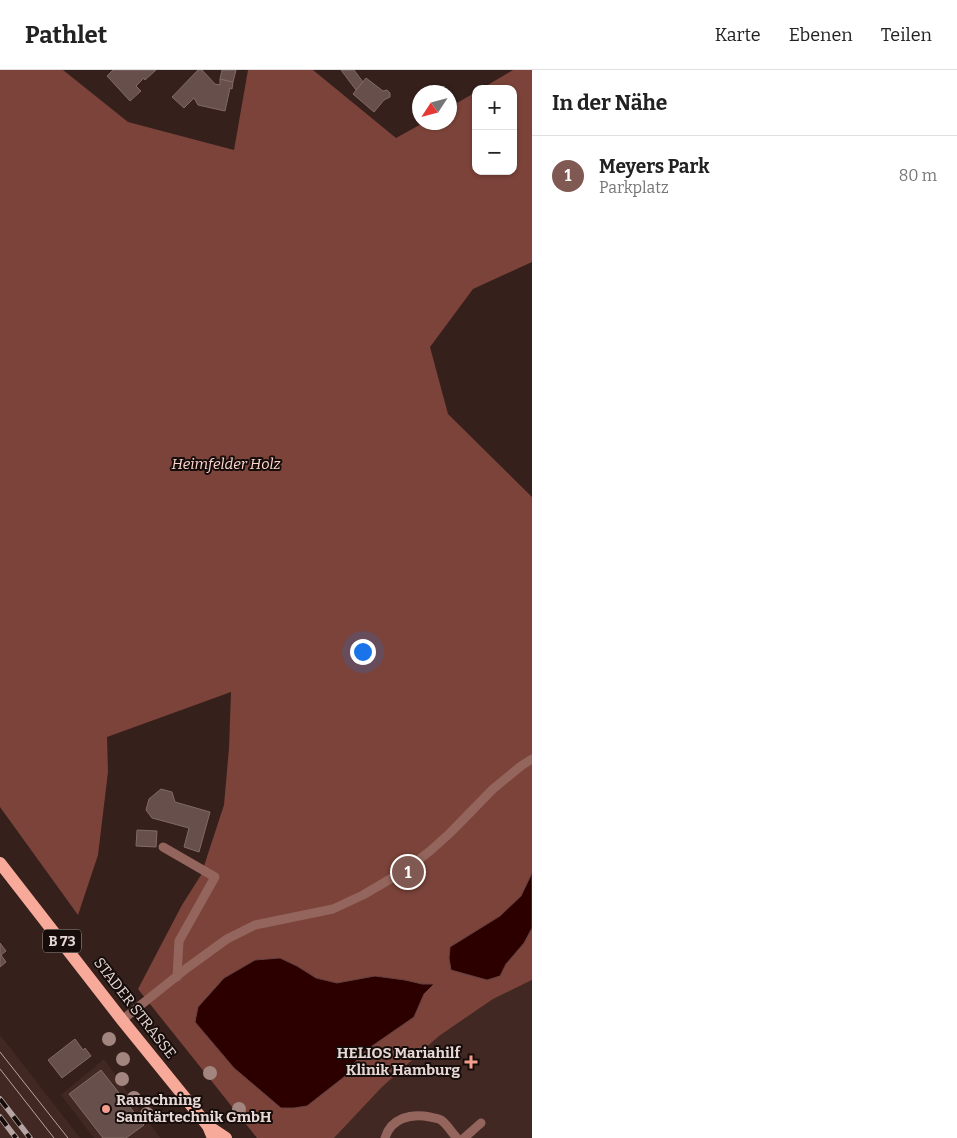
<!DOCTYPE html>
<html lang="de">
<meta charset="utf-8">
<style>
body{margin:0;font-family:Bitter,serif;background:#f2f2f2;color:#222}
.controls{position:absolute;right:15px;top:15px;display:grid;overflow:hidden;border-radius:10px;box-shadow:0 1px 4px #0004}
.controls button{width:45px;height:45px;display:grid;place-items:center;padding:0;border:0;border-bottom:1px solid #e0e0e0;background:#fff;color:#222;font:25px sans-serif}
.compass{position:absolute;left:412px;top:15px;width:45px;height:45px;border-radius:50%;background:#fff;box-shadow:0 1px 4px #0004;rotate:234deg}
.you{position:absolute;left:362px;top:581px;width:18px;height:18px;margin:-12px;border:4px solid #fff;border-radius:50%;background:#1a73e8;box-shadow:0 0 0 8px #1a73e833}
.badge{display:grid;place-items:center;width:32px;height:32px;border-radius:50%;background:#805952;color:#fff;font-size:16px;font-weight:700}
.pin{position:absolute;translate:-50% -50%;border:2px solid #fff;box-shadow:0 1px 5px #0006}
.list{margin:0;padding:0;list-style:none}
h2{display:flex;justify-content:space-between;align-items:center;height:65px;margin:0;padding:0 20px;font-size:21px}
h2 small{font-size:16px;font-weight:400;color:#767676}
.list li{display:grid;grid-template-columns:32px 1fr auto;gap:15px;align-items:center;box-sizing:border-box;height:80px;padding:0 20px;border-top:1px solid #e0e0e0}
.list b{display:block;font-size:19px;white-space:nowrap}
.list p{margin:0;font-size:16px;white-space:nowrap;color:#767676}
.list em{font-size:16px;font-style:normal;color:#767676}
.map{position:relative;flex:none;width:532px;height:1068px;overflow:hidden}
header{display:flex;align-items:center;gap:30px;box-sizing:border-box;height:70px;padding:0 25px;background:#fff;border-bottom:1px solid #e0e0e0}
header strong{font-size:24px}
nav{display:flex;gap:28px;margin-inline-start:auto;font-size:18px}
main{display:flex}
aside{flex:1;background:#fff}
.map>svg:first-child{display:block}
.built{fill:#422823}
.forest{fill:#7b4339;fill-rule:evenodd}
.water{fill:#2d0000;stroke:#654140}
.building{fill:#674f4b;stroke:#836a65}
.lines{fill:none;stroke-linecap:round;stroke-linejoin:round}
.lane{stroke:#94655c;stroke-width:9}
.primary{stroke:#f7a99a;stroke-width:12}
.tram{stroke:#b5a4a2;stroke-width:1}
.rail-casing{stroke:#b5a4a2;stroke-width:5.5}
.rail{stroke:#160d0b;stroke-width:4;stroke-dasharray:11;stroke-linecap:butt}
.tree{fill:#a3857f}
.poi-dot{fill:#f49d8d;stroke:#160d0b;stroke-width:2}
.labels{text-anchor:middle;dominant-baseline:central;stroke-width:4;stroke-linejoin:round;paint-order:stroke}
.shield{fill:#160d0b;stroke:#a89b99;stroke-width:1}
.shield-label{font-size:14px;font-weight:bold;fill:#e7d8d6}
.park-label{font-size:15px;font-style:italic;fill:#fdd7d0;stroke:#160d0b}
.street-label{font-size:15px;fill:#e7d8d6;stroke:#160d0b}
.poi-label{font-size:15px;font-weight:bold;fill:#e7d8d6;stroke:#160d0b;text-anchor:end}
</style>
<header>
<strong>Pathlet</strong>
<nav><a>Karte</a><a>Ebenen</a><a>Teilen</a></nav>
</header>
<main>
<div class="map">
<svg width="532" height="1068" viewBox="0 0 532 1068">
<rect width="100%" height="100%" fill="#35201c"/>
<!-- built -->
<g class="built">
<path d="M532 910V1068H334L382 1017 439 966 493 929Z"/>
<path d="M0 965 25 997 80 1068H0Z"/>
<path d="M104 989 160 1068H94L61 1025Z"/>
</g>
<!-- forest -->
<path class="forest" d="M0 0H63L128 52 234 80 248 0H313L396 68 423 53 450 52V37L476 22V101H513V19H481L513 0H532V192L473 219 430 277 448 344 532 427V803L521 826 500 846 450 877 452 900 487 910 500 906 506 894 524 873 532 858V910L493 929 439 966 382 1017 334 1068H257L138 919 182 835 201 805 224 735 229 678 231 622 107 667 108 702 98 785 78 845 0 737ZM297 896 316 908 337 913 375 906 405 910 422 914H433L424 924 414 947 362 983 344 1007 307 1036 234 998 195 952 198 937Z"/>
<!-- water -->
<g class="water">
<path d="M532 803V858L524 873 506 894 500 906 487 910 451 900 449 888 450 877 500 846 521 826Z"/>
<path d="M280 888 297 896 316 908 337 913 375 906 405 910 422 914H434L424 924 414 947 362 983 344 1007 307 1036 294 1038H281L234 998 195 952 198 937 224 908 255 890Z"/>
</g>
<!-- building -->
<g class="building">
<path d="M113 0H156L145 10 144 8 136 16 141 21 130 31 107 6Z"/>
<path d="M198 0H202L215 14 220 15V9L233 12 232 19 230 18 225 41 198 35 194 28 184 38 172 27Z"/>
<path d="M222 0H236L233 12 220 9Z"/>
<path d="M341 0H354L363 12 356 20Z"/>
<path d="M366 8 383 21 387 20 390 23V27L384 30 374 42 353 24Z"/>
<path d="M161 719 172 722 175 732 210 742 199 782 184 777 189 758 152 748 146 740 149 729Z"/>
<path d="M137 760 157 761 156 777 136 776Z"/>
<path d="M0 873 6 881 1 885 6 892 0 897Z"/>
<path d="M75 969 83 980 85 978 91 986 62 1008 48 990Z"/>
<path d="M101 1000 144 1055 126 1068H103L69 1024Z"/>
</g>
<g class="lines">
<!-- lane -->
<g class="lane">
<path d="M163 777 215 807 179 871 177 907"/>
<path d="M122 950 187 898 227 869 255 855 333 839 363 825 404 801 430 781 450 763 493 719 521 696 532 689"/>
<path d="M385 1068C391 1048 411 1043 430 1047 433 1048 438 1048 441 1050 447 1054 452 1063 457 1068"/>
<path d="M464 1068 481 1053"/>
</g>
<!-- primary -->
<g class="primary">
<path d="M0 793 122 950 208 1056 213 1068"/>
<path d="M208 1056 226 1068"/>
</g>
<!-- tram -->
<g class="tram">
<path d="M0 982 68 1068"/>
<path d="M0 999 54 1068"/>
</g>
<defs>
<g id="rail">
<path d="M0 1029 30 1068"/>
<path d="M0 1047 16 1068"/>
</g>
</defs>
<!-- rail casing -->
<use href="#rail" class="rail-casing"/>
<!-- rail -->
<use href="#rail" class="rail"/>
</g>
<!-- trees -->
<g class="tree">
<circle cx="109" cy="969" r="7"/>
<circle cx="123" cy="989" r="7"/>
<circle cx="210" cy="1003" r="7"/>
<circle cx="122" cy="1009" r="7"/>
<circle cx="134" cy="1028" r="7"/>
<circle cx="239" cy="1039" r="7"/>
<circle cx="147" cy="1044" r="7"/>
</g>
<!-- markers -->
<g class="poi-dot">
<path d="M468.5 984.5h5v5h5v5h-5v5h-5v-5h-5v-5h5z"/>
<circle cx="106" cy="1039" r="5"/>
</g>
<g class="labels">
<!-- shield labels -->
<rect class="shield" x="43" y="859.5" width="38" height="23" rx="4"/>
<g class="shield-label">
<text x="62" y="871">B 73</text>
</g>
<!-- park labels -->
<g class="park-label">
<text x="226" y="394">Heimfelder Holz</text>
</g>
<!-- street labels -->
<g class="street-label">
<text transform="translate(135 938) rotate(52)">STADER STRASSE</text>
</g>
<!-- poi labels -->
<g class="poi-label">
<text x="460" y="983">HELIOS Mariahilf<tspan x="460" dy="17">Klinik Hamburg</tspan></text>
<text x="116" y="1030" text-anchor="start">Rauschning<tspan x="116" dy="17">Sanitärtechnik GmbH</tspan></text>
</g>
</g>
</svg>
<div class="controls">
<button>+</button>
<button>−</button>
</div>
<svg class="compass" viewBox="-18 -18 36 36"><path d="M0-13l5 13h-10z" fill="#e53935"/><path d="M0 13l5-13h-10z" fill="#767676"/></svg>
<div class="you"></div>
<div class="pin badge" style="left:408px;top:802px">1</div>
</div>
<aside>
<h2>In der Nähe<small></small></h2>
<ul class="list">
<li><span class="badge">1</span><div><b>Meyers Park</b><p>Parkplatz</p></div><em>80 m</em></li>
</ul>
</aside>
</main>
